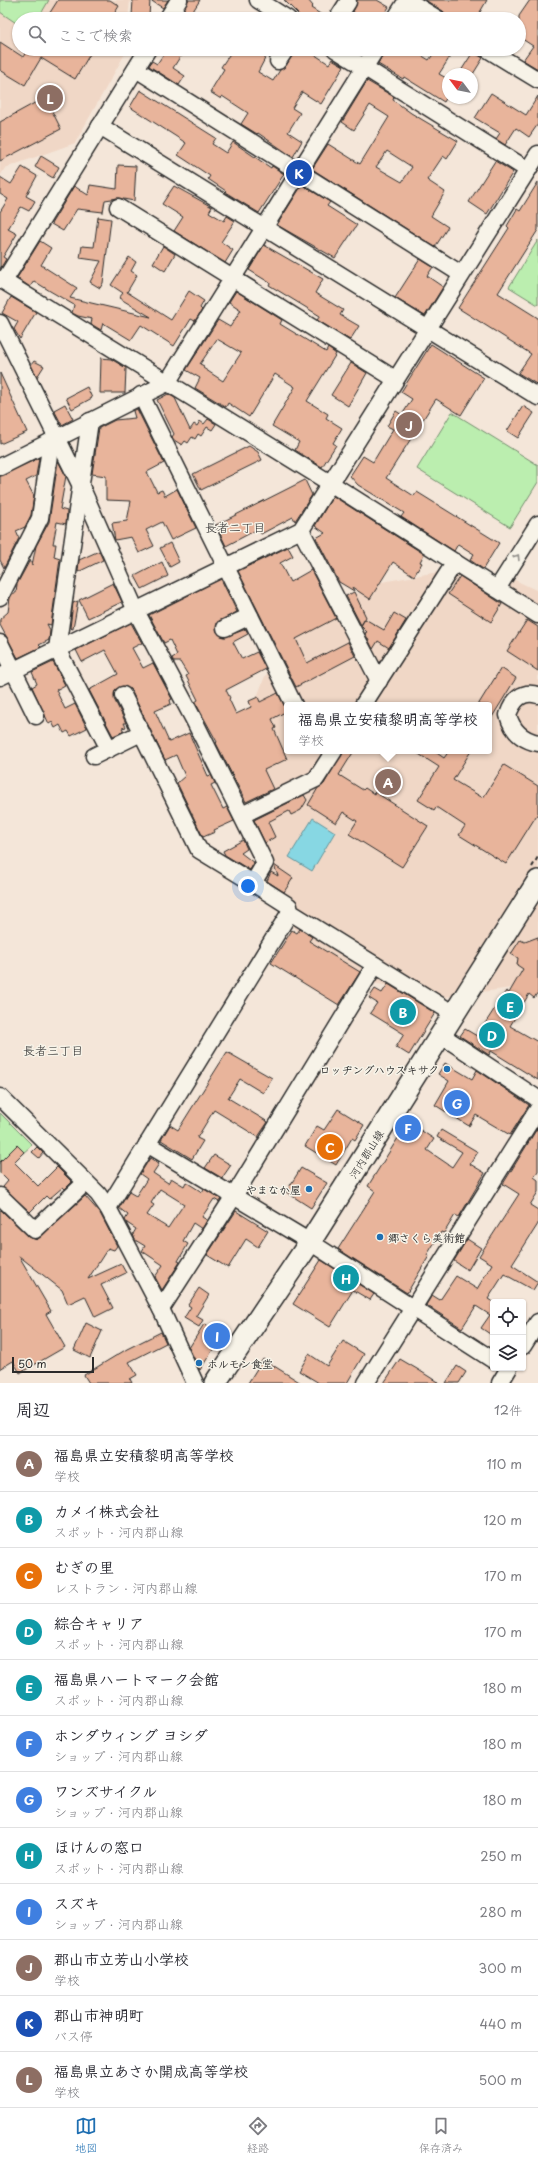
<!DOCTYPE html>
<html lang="ja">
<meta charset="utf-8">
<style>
body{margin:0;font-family:"Playpen Sans","Klee One",sans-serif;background:#f7f7f7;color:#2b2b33}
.controls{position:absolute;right:12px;bottom:12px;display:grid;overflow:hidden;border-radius:4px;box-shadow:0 1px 3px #0004}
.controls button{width:36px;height:36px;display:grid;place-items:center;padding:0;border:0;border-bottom:1px solid #e1e1e2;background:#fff;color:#2b2b33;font:20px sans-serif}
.compass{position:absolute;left:442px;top:68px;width:36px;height:36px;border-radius:50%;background:#fff;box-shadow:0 1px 3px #0004;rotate:302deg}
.scale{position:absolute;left:12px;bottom:10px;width:82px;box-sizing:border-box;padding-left:4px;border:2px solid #2b2b2b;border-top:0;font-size:11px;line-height:14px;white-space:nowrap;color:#2b2b2b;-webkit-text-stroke:3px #f7f3e8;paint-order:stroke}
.you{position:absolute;left:248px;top:886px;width:14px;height:14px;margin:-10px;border:3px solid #fff;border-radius:50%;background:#1a73e8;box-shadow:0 0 0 6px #1a73e833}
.badge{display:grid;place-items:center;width:26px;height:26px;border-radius:50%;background:#1f6fb2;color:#fff;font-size:13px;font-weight:700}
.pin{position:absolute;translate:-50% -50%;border:2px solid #fff;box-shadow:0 1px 4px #0006}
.popup{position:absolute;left:284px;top:702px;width:208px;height:52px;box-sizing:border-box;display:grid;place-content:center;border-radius:4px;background:#fff;filter:drop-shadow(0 1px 3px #0005);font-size:13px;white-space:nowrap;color:#7c7c81}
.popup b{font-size:15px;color:#2b2b33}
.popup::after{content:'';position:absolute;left:50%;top:100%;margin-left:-8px;border:8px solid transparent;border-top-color:#fff}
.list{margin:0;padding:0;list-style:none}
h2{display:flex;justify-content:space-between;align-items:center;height:52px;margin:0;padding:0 16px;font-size:17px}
h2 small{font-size:13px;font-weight:400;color:#7c7c81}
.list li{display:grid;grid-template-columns:26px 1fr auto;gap:12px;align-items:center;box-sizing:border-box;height:56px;padding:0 16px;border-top:1px solid #e1e1e2}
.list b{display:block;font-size:15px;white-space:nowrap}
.list p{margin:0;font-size:13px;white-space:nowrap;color:#7c7c81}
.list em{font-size:13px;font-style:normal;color:#7c7c81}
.icon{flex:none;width:22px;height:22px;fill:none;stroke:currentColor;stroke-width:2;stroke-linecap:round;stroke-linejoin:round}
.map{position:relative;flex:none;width:538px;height:1383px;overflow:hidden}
.search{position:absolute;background:#fff;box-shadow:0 1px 3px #0004;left:12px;right:12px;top:12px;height:44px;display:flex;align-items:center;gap:10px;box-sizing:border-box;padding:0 14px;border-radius:22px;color:#7c7c81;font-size:15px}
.sheet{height:724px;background:#fff}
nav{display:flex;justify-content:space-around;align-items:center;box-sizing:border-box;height:56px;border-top:1px solid #e1e1e2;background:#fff;font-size:11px;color:#7c7c81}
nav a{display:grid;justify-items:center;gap:2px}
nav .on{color:#1f6fb2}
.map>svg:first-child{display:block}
.built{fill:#f0d7c6;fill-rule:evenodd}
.green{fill:#bbeeaf;stroke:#738c6d}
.water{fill:#87d7e3;stroke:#629299}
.building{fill:#e8b49b;stroke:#2b2b2b;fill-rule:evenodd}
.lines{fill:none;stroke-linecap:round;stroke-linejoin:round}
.minor-casing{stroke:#2b2b2b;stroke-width:19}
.major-casing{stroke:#2b2b2b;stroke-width:24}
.path{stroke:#2b2b2b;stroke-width:2;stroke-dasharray:4 3;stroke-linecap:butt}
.minor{stroke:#f7f3e8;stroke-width:16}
.major{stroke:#f7f3e8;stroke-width:21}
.oneway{stroke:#918f8a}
.poi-dot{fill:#1f6fb2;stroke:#f7f3e8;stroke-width:1.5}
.labels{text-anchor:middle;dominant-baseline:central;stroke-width:3;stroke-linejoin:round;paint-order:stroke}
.poi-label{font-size:11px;font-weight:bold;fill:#2b2b2b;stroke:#f7f3e8;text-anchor:end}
.street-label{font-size:11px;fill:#2b2b2b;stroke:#f7f3e8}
.neighbourhood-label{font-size:12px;fill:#2b2b2b;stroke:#f7f3e8}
</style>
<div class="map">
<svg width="538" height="1383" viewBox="0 0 538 1383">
<rect width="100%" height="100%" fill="#f4e6d9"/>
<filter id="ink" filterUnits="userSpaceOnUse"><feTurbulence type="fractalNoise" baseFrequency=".025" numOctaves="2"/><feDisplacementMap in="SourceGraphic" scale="8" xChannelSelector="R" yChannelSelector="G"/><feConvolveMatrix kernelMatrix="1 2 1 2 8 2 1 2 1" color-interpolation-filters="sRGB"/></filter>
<g filter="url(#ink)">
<!-- built -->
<g class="built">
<path d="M0 0H130L128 19H19V49H126V52L75 143 5 168 0 176Z"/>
<path d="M449 570 515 580 538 591V974L511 988 445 997 373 983 309 946 263 888 239 819V745L265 676 312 620 376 583ZM287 705H489V751H287Z"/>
</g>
<!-- green -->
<g class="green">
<path d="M0 0H49L38 19H19V25L0 12Z"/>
<path d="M538 240V305L509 287Z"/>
<path d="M452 412 538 465V482L510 527 417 469Z"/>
<path d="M0 1113 32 1145 0 1174Z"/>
</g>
<!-- water -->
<path class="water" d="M313 818 335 832 312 871 289 857Z"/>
<!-- building -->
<g class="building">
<path d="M58 0H110L119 6 111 19H46Z"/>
<path d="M133 0H150L149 17 132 16Z"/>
<path d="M150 0H168L163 8Z"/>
<path d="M188 0H200L188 19H178Z"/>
<path d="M284 0H308L313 6 311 8 328 19H303Z"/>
<path d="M357 0H377L389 7 381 19H365L353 12Z"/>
<path d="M425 0H487L476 19H451L443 11Z"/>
<path d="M530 0H538V69L523 60 533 46 519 37V16Z"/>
<path d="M0 42 23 57 27 50 25 49H93L75 79 41 58 25 85 0 70Z"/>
<path d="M167 49H185L173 68 185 76 179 85 149 66 152 61 157 64Z"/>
<path d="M233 49H270L258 72 273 81 280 70 286 66 296 49H306L329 64 332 59 344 66 321 104 302 92 292 108 300 113 288 132 302 141 293 157 258 133 257 134 241 124 248 113 222 96 221 99 210 92 224 69 221 67Z"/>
<path d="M353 49H365L361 54Z"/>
<path d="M385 49H411L429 60 437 49H455L439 74 448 79V95L444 102 404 77 403 79 378 64Z"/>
<path d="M473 52 483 58 473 74H459Z"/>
<path d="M367 81 394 97 393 100 411 113 458 141 447 159 443 156 427 180 445 192 431 216 448 227 435 247 312 169 328 144 360 164 373 143 389 117 370 105 354 130 342 122ZM387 151 412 167 402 182 376 167Z"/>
<path d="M140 90 216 138 212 144 226 153 233 142 271 168 272 166 284 174 259 213 225 192 226 191 208 179 210 176 178 155 186 143 130 107Z"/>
<path d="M491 93 526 115 538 96V124L529 137 516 128 505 145 496 139 500 133 475 118Z"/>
<path d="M42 99 47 101 61 129 0 161V122Z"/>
<path d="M41 156 59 167 53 178 35 167Z"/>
<path d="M495 161 513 172 487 214 469 202Z"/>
<path d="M118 165 136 166 134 201 118 198 105 200 103 212 77 209 63 231 51 224 74 186 88 195 90 185 117 189Z"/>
<path d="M22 167 37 176 26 196 35 201 29 211 21 207 8 229 17 234 3 257 6 259 0 269V212L8 199 0 194V177L11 184Z"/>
<path d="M538 182V230L498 293 538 318V385L518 373 531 354 458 308 509 228 507 226 517 209 520 211Z"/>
<path d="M302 185 330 202 327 206 357 225 335 258 277 225Z"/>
<path d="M174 186 212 207 209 212 224 221 227 216 235 221 221 242 233 250 225 263 174 231 183 217 162 204Z"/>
<path d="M98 217 111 219 103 283 100 288 90 282 101 261 80 258 82 246 94 247Z"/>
<path d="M40 241 51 248 41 265 77 288 70 298 151 317 119 298 123 293 111 285 129 257 136 262 131 271 137 275 127 292 171 320 189 291 204 301 200 308 202 310 195 321 191 319 174 346 141 325 131 340 103 323 101 330 91 324 92 319 78 316 72 313 74 305 50 291 34 281 30 287 17 278Z"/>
<path d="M264 245 323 279 315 293 343 310 340 315 359 326 350 340 317 320 320 316 269 285 270 283 249 270Z"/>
<path d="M163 246 175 254 165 271 153 263Z"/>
<path d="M420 259 433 267 427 276 443 287 425 316 395 298Z"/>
<path d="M236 291 282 320 280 324 326 352 328 348 336 354 307 401 328 414 326 418 342 428 333 443 336 445 322 467 295 450 299 442 272 426 295 387 275 374 249 417 228 403 226 407 195 388 200 378 186 370 218 320 230 327 241 310 229 302ZM217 339 241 353 223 381 203 368 204 366 200 364Z"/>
<path d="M11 297 36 312 20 339 14 329 18 322 2 313Z"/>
<path d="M431 344 484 378 461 415 436 399 386 478 414 496 417 492 499 543 483 569 470 560 474 554 458 544 454 551 401 517 404 513 358 485 350 476 363 456 373 462 393 429 387 426 396 411 402 415 412 399 401 392Z"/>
<path d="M101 358 111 359 126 368 125 393H100Z"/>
<path d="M34 361 44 366 37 377 31 365Z"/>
<path d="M351 363 367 373 348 406 331 395Z"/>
<path d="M0 373 27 432 0 444Z"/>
<path d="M87 387 92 398 72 409 66 398Z"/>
<path d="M168 394 175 398 190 430 194 424 197 426 200 421 204 424 208 419 216 424 212 430 207 427 201 436 198 434 195 439 192 437 188 443 185 441 182 445 174 440 172 437 174 434 157 400Z"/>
<path d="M65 404 73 419 62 425 54 410Z"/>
<path d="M523 406 534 413 518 438 507 431Z"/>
<path d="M137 409 164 463 147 472 157 492 162 490 165 496 177 489 196 528 171 540 162 522 146 530 154 546 139 553 131 537 115 540 112 523 127 521 131 501 106 500V476L92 474 99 428 115 420 135 418 133 411Z"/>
<path d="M249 446 258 452 262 460 201 490 193 474Z"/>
<path d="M39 458 36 476 26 481 34 496 31 515 25 527 16 531 19 538 4 568 0 560V476Z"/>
<path d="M58 461 66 476 60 509 67 511 66 524 57 522 53 544H56L54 557 60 559 51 625 47 624 50 630 49 640 39 645 41 647 18 658 0 625V619L8 612 10 598 13 593H16L17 584 30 560 32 565 36 546 49 522Z"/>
<path d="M305 480 312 495 295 521 293 517 261 534 258 529 226 546 216 525Z"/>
<path d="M333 496 424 554 420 562 422 563 414 576 393 562 370 599 352 587 354 591 339 582 316 538 325 533 315 526Z"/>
<path d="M170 543 179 562 170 567 160 548Z"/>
<path d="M288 547 293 556 280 563 290 582 311 570 336 618 296 639 307 663 348 642 355 656 296 687 238 571Z"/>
<path d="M99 551 103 560 78 572 79 560Z"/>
<path d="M162 562 168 576 142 589 135 576Z"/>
<path d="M460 576 502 604 491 622 448 594Z"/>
<path d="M221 579 237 612 217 622V632L225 637 246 629 248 634 233 642 242 659 257 652 266 669 226 690 230 698 229 699 236 714 251 707 249 701 258 697 260 702 278 693 287 711 272 719 276 728 274 729 287 759 264 770 273 789 246 802 216 743 217 742 195 702 198 700 186 676 188 675 180 662H174L172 658 177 655 170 640 164 643 149 615Z"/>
<path d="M113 583 122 602 88 618 79 600Z"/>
<path d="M354 592 366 617 361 625 346 596Z"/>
<path d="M78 601 73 629 70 628 73 603Z"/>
<path d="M394 613 406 620 389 648 378 641 373 649 365 633 367 632 361 626 365 619 384 630Z"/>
<path d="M527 620 538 627V671L507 651Z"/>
<path d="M131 623 142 643 132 648 143 668 153 663 172 699 170 700 171 704 155 711 169 742 189 733 208 776 211 775 215 783 211 785 223 809 227 807 234 821 214 830 215 832 203 837 177 783 185 776 176 755 165 760 131 690 123 686 115 690 114 699 126 723H124L126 727 122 728 124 731 113 736 89 690 118 674 105 650 82 662 76 650Z"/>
<path d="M53 662 65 685 56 690 65 709 75 704 87 728 71 736 68 731 64 733 60 725 55 728 52 722 49 724 32 687 37 684 32 672Z"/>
<path d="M501 668 516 678 489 722V705H478Z"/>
<path d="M343 751H354L339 775 363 790 365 788 374 794 375 792 428 826 402 867 349 834 357 821 343 812 336 823 308 805 318 788 324 784Z"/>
<path d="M414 751H434L444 758 449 751H471L453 780 483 798 504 765 538 786V813L506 864 459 835 465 826 436 807 434 810 418 800 439 767Z"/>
<path d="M304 795 307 800 301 810 291 815 289 811 268 822 275 837 265 843 254 820Z"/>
<path d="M243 840 247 849 241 853 254 863 250 870 225 855 223 851Z"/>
<path d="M274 865 293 878 284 892 267 881 271 872 278 876Z"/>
<path d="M300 929 312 937 309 941 360 972 339 1005 271 963 292 930 297 933Z"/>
<path d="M538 937V992L534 998 529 994 510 1026 538 1042V1080L491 1051 489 1055 460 1036 465 1029 477 1036 506 991 509 993 523 969 517 965 518 958 511 954 520 940 525 942Z"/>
<path d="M388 984 435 1013 409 1055 396 1047 404 1034 370 1013 377 1003 369 998 375 989 382 993Z"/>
<path d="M227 1052 272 1078 263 1093 240 1079 228 1098 268 1122 258 1137 214 1110 197 1138 203 1141 192 1159 161 1140 170 1125 178 1130Z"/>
<path d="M445 1063 472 1079 477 1070 529 1105 510 1135 476 1115 469 1126 435 1105 449 1081 438 1074Z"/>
<path d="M338 1109 364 1125 355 1140 352 1138 336 1165 305 1146 317 1126 324 1130Z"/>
<path d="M408 1122 434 1139 427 1150 452 1167 462 1152 437 1137 441 1130 478 1152 470 1164 485 1173 459 1217 455 1215 444 1233 441 1232 427 1255 429 1256 407 1293 338 1249 375 1191 368 1186Z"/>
<path d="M538 1127V1171L534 1177 538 1180V1192L530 1205 538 1210V1224L512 1265 538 1282 533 1290 504 1274 488 1299 493 1302V1336L481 1328 490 1315 476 1306 462 1328 426 1305 432 1295 440 1300 456 1276 477 1289 492 1264 479 1256 519 1194 503 1184Z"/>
<path d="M17 1145 24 1152 14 1162 38 1186 57 1167 72 1182 65 1189 63 1187 49 1199 46 1196 30 1212 3 1187 8 1181 0 1173V1162Z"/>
<path d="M37 1147 43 1153 39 1158 32 1152Z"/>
<path d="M214 1155 231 1165 222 1178 205 1168Z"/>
<path d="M150 1158 159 1164 153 1173 168 1183 171 1178 184 1186 186 1182 202 1192 204 1189 221 1199 219 1202 214 1199 202 1217 207 1220 202 1229 193 1223 183 1241 188 1244 178 1261 180 1262 162 1290 155 1277 163 1265 142 1251 145 1246 135 1240 133 1234 136 1229 127 1223 125 1220 128 1215 119 1208 129 1192 136 1196 147 1179 140 1174ZM160 1189 184 1204 168 1228 147 1215 154 1205 151 1203Z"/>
<path d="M301 1168 327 1183 311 1208 286 1192Z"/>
<path d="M85 1196 100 1213 117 1246 114 1250 108 1248 88 1279 121 1264 126 1273 101 1285 113 1308 95 1317 85 1296 68 1304 62 1290 19 1256 51 1311 46 1314 65 1347 20 1373 13 1361 0 1369V1211L1 1210 29 1237 37 1240Z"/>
<path d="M236 1211 268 1231 258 1247 246 1239 228 1268 207 1255Z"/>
<path d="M467 1239 481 1248 468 1270 454 1261Z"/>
<path d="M321 1260 374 1294 370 1300 353 1290 330 1327 293 1304Z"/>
<path d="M199 1288 209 1295 196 1316 203 1320 199 1327 184 1318 191 1307 188 1305Z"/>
<path d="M86 1323 102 1331 90 1358 74 1350Z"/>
<path d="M204 1324 222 1335 200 1370 189 1348Z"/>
<path d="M161 1332 166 1343 129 1362 137 1375 130 1379 132 1383H89L84 1375 127 1349Z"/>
<path d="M343 1341 364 1354 347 1383H319L299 1371 309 1354 327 1366Z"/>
<path d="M263 1359 301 1383H248Z"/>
<path d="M400 1359 417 1369 439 1383H384Z"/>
<path d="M457 1366 466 1372 459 1383H446Z"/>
</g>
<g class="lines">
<defs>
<g id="minor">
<path d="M258 0 288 19"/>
<path d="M407 0 438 19"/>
<path d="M167 19 179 0"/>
<path d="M337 19 348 2"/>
<path d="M395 19 407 0"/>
<path d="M335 49 528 170"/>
<path d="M487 49 538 80"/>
<path d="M278 61 286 49"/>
<path d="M136 69 461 274"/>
<path d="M100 126 538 397"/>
<path d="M118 207 395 379"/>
<path d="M0 279 330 483 538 615"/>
<path d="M4 281 148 49"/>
<path d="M0 323 80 484 136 611 194 720 265 863 253 883 289 906 290 912 454 1014"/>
<path d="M141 395 294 705"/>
<path d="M90 421 57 649 109 749"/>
<path d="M0 467 167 383 376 49"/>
<path d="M301 530 379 681"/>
<path d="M497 589 538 524"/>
<path d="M0 597 40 518 51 441"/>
<path d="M225 628 250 616"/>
<path d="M0 643 36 716"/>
<path d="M0 677 301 530 538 154"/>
<path d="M123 695 199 850 253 883"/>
<path d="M538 695C522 690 513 700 508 715 512 730 522 740 538 743"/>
<path d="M363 705 455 562"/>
<path d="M94 756 141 733"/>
<path d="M242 815 316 779 334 751"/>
<path d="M441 1035 538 1099"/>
<path d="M0 1097 98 1194 108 1208 161 1309 195 1383"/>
<path d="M147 1144 310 1242 493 1360"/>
<path d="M0 1196 35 1230 85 1183"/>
<path d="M108 1208 290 912"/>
<path d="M161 1309 234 1196 375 965"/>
<path d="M523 1346 538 1322"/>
<path d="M366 1383 538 1109"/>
<path d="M500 1383 509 1368"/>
</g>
<path id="major" d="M215 1383 310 1242 538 881"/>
</defs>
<!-- minor casing -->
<use href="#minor" class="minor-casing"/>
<!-- major casing -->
<use href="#major" class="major-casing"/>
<!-- path -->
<path class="path" d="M532 867 538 857"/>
<!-- minor -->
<use href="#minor" class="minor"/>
<!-- major -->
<use href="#major" class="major"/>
</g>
<!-- one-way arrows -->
<defs><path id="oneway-chevron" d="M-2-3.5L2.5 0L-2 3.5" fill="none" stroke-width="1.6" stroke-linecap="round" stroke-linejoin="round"/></defs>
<use class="oneway" href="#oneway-chevron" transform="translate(517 557) rotate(-58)"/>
</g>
<!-- markers -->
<g class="poi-dot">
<circle cx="447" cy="1069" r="4"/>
<circle cx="309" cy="1189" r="4"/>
<circle cx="380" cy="1237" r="4"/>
<circle cx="199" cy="1363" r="4"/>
</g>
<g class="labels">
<!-- poi labels -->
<g class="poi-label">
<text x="439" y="1069">ロッヂングハウスキサク</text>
<text x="301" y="1189">やまなか屋</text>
<text x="388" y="1237" text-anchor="start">郷さくら美術館</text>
<text x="207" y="1363" text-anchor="start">ホルモン食堂</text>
</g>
<!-- street labels -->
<g class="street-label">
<text transform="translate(366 1154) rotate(-58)">河内郡山線</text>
</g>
<!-- neighbourhood labels -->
<g class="neighbourhood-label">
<text x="235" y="527">長者二丁目</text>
<text x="53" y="1050">長者三丁目</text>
</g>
</g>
</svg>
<div class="controls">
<button><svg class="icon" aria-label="locate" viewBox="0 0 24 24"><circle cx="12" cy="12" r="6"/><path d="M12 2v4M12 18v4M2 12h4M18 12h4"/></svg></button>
<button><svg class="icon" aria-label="layers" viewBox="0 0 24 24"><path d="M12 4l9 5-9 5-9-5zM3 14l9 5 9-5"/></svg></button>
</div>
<svg class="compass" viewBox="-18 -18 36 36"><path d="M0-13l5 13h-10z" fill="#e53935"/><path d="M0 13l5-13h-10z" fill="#7c7c81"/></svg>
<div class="scale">50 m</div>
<div class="you"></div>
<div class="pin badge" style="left:388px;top:782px;background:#8d6e63">A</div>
<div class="popup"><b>福島県立安積黎明高等学校</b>学校</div>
<div class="pin badge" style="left:403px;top:1012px;background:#0f9aa8">B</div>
<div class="pin badge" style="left:330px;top:1147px;background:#e8710a">C</div>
<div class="pin badge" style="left:492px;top:1035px;background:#0f9aa8">D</div>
<div class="pin badge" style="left:510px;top:1006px;background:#0f9aa8">E</div>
<div class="pin badge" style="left:408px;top:1128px;background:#3f7fe0">F</div>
<div class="pin badge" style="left:457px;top:1103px;background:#3f7fe0">G</div>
<div class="pin badge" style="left:346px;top:1278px;background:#0f9aa8">H</div>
<div class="pin badge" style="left:217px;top:1336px;background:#3f7fe0">I</div>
<div class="pin badge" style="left:409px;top:425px;background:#8d6e63">J</div>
<div class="pin badge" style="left:299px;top:173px;background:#1a4fb4">K</div>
<div class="pin badge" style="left:50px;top:98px;background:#8d6e63">L</div>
<div class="search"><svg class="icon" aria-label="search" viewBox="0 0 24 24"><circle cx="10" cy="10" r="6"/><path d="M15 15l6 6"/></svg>ここで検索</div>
</div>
<section class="sheet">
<h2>周辺<small>12件</small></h2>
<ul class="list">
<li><span class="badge" style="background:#8d6e63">A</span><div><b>福島県立安積黎明高等学校</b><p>学校</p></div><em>110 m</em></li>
<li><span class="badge" style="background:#0f9aa8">B</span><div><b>カメイ株式会社</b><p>スポット · 河内郡山線</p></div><em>120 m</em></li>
<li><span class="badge" style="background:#e8710a">C</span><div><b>むぎの里</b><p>レストラン · 河内郡山線</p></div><em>170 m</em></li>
<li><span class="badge" style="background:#0f9aa8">D</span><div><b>綜合キャリア</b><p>スポット · 河内郡山線</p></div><em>170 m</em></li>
<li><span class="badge" style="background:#0f9aa8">E</span><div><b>福島県ハートマーク会館</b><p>スポット · 河内郡山線</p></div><em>180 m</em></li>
<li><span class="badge" style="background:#3f7fe0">F</span><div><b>ホンダウィング ヨシダ</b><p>ショップ · 河内郡山線</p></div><em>180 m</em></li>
<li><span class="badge" style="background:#3f7fe0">G</span><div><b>ワンズサイクル</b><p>ショップ · 河内郡山線</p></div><em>180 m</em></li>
<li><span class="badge" style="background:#0f9aa8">H</span><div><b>ほけんの窓口</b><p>スポット · 河内郡山線</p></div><em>250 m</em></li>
<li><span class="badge" style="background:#3f7fe0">I</span><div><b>スズキ</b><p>ショップ · 河内郡山線</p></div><em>280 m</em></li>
<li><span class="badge" style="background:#8d6e63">J</span><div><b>郡山市立芳山小学校</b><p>学校</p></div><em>300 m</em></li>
<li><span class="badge" style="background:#1a4fb4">K</span><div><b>郡山市神明町</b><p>バス停</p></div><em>440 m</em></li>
<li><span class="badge" style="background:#8d6e63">L</span><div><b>福島県立あさか開成高等学校</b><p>学校</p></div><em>500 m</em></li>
</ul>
</section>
<nav>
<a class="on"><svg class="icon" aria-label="map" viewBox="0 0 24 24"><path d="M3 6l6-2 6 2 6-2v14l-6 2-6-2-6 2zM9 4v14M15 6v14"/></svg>地図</a>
<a><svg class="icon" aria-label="directions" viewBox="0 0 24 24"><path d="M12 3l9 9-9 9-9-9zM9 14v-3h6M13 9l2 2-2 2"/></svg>経路</a>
<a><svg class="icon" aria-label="saved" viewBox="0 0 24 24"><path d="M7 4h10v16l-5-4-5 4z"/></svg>保存済み</a>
</nav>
